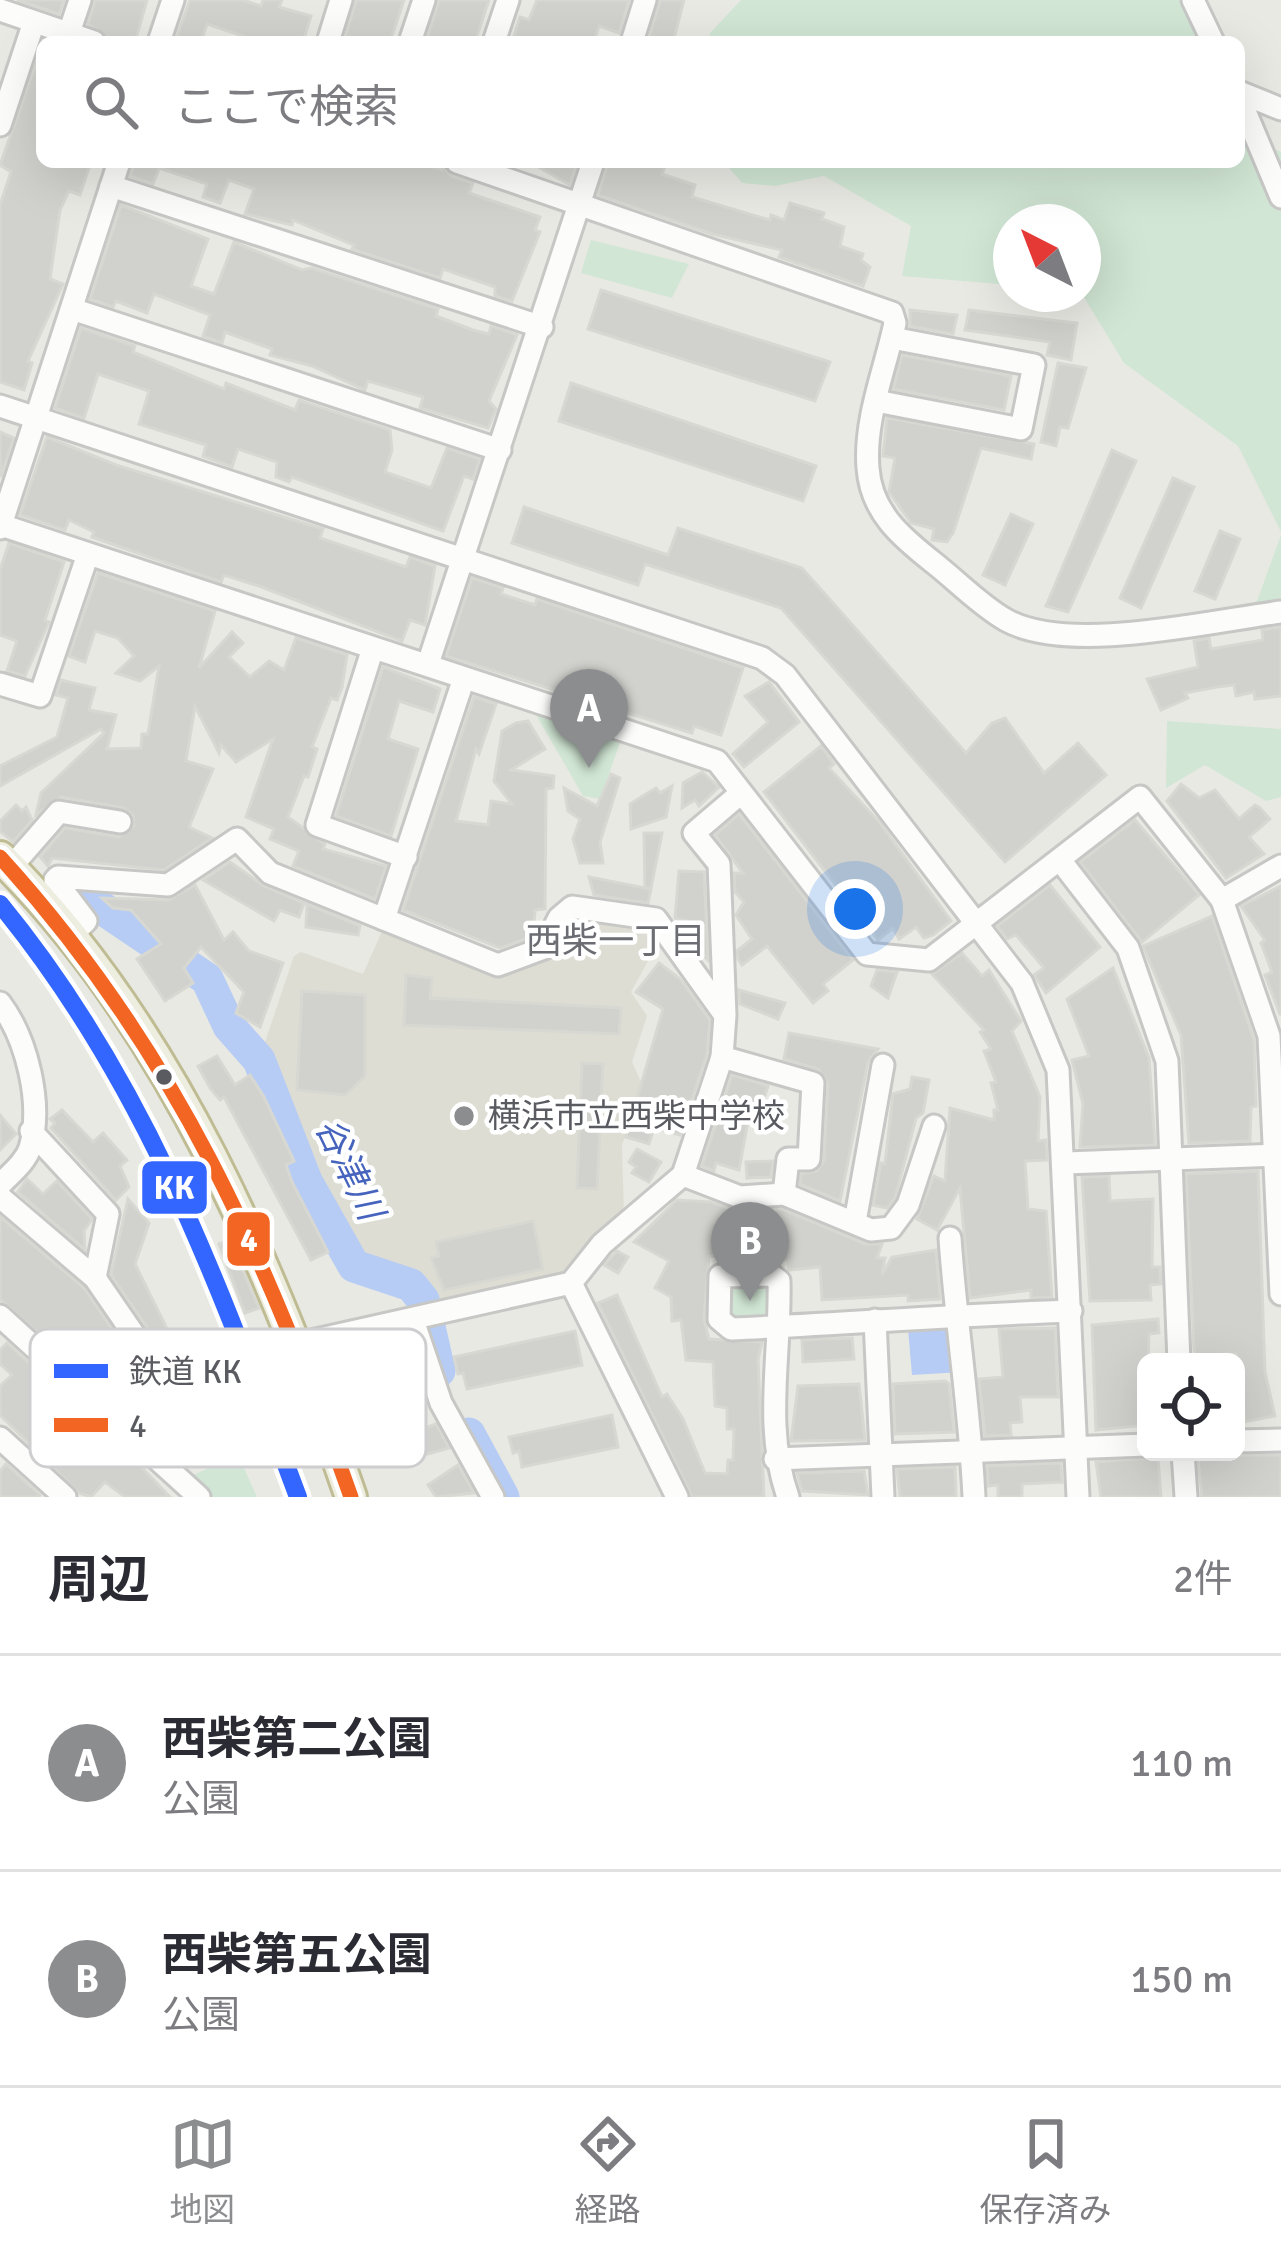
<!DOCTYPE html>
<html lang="ja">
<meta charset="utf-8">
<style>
body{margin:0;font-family:Signika,"Noto Sans JP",sans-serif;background:#f7f7f7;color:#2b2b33}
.controls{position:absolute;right:36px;bottom:36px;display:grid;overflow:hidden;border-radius:18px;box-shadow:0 12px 48px #0002}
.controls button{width:108px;height:108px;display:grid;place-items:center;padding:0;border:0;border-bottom:3px solid #e1e1e2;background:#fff;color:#2b2b33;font:60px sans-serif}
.compass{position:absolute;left:993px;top:204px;width:108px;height:108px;border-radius:50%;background:#fff;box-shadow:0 12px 48px #0002;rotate:318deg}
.you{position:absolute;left:855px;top:909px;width:42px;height:42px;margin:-30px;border:9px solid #fff;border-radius:50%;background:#1a73e8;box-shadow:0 0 0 18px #1a73e833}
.badge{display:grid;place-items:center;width:78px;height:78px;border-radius:50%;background:#8c8d8f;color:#fff;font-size:39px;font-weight:700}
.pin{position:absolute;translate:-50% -99px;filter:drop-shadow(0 3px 6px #0008)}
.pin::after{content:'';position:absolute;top:63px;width:42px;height:36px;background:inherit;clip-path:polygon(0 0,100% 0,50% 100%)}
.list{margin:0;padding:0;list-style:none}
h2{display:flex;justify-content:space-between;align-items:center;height:156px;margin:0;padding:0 48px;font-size:51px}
h2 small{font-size:39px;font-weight:400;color:#7c7c81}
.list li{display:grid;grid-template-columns:78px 1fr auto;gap:36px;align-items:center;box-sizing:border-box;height:216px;padding:0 48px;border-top:3px solid #e1e1e2}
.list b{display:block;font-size:45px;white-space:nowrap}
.list p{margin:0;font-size:39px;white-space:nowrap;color:#7c7c81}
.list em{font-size:39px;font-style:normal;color:#7c7c81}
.icon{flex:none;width:66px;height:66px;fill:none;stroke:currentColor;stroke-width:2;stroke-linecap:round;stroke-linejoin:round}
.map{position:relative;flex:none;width:1281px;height:1497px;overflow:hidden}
.search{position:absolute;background:#fff;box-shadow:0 12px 48px #0002;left:36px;right:36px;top:36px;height:132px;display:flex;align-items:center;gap:30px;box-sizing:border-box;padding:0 42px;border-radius:18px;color:#7c7c81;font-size:45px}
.sheet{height:588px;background:#fff}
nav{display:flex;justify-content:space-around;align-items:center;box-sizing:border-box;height:168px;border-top:3px solid #e1e1e2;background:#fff;font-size:33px;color:#7c7c81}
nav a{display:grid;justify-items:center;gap:6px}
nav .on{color:#8c8d8f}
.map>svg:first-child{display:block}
.education{fill:#ddddd3}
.green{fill:#d1e6d4}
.water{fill:#b7ccf4}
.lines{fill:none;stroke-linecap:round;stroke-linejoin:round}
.river{stroke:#b7ccf4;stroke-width:33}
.building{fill:#d1d1cd;stroke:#d8d8d3;stroke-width:3}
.minor-casing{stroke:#c7c7c6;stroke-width:27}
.highway-casing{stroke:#bfbc93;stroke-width:36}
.minor{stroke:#fcfcfb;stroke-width:21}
.highway{stroke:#edede0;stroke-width:30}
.bus-1-casing{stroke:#fff;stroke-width:24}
.bus-1{stroke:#f26522;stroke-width:15}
.rail-1-casing{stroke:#fff;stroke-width:27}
.rail-1{stroke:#36f;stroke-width:18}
.bus-dot{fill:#5a5b61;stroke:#fff;stroke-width:4.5}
.poi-dot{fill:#8c8d8f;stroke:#fff;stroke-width:4.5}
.labels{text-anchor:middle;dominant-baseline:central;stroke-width:9;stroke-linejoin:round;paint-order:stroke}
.poi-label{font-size:33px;fill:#5a5b61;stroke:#fff;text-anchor:start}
.neighbourhood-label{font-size:36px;fill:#6b6d73;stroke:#fff}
.water-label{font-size:36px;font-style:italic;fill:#4664bd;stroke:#fff}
.key{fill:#fff;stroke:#ceced0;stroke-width:3}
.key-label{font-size:33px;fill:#5a5b61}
.line-badge{stroke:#fff;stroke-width:4.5}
.badge-label{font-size:33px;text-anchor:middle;font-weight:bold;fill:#fff}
</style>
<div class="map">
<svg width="1281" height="1497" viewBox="0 0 1281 1497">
<rect width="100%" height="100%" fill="#e9e9e4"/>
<!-- education -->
<path class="education" d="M572 912 649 923 659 941 631 992 647 1016 632 1062 643 1086 622 1145 624 1215 567 1274 432 1306 435 1291 423 1279 364 1260 318 1180 310 1149 265 1042 294 956 301 952 363 974 384 927 495 969 546 953Z"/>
<!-- green -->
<g class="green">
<path d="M741 0H1192L1205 42H709L710 33Z"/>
<path d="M1239 132 1281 152V532L1238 446 1124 363 1082 294 1083 222H1011V285L902 276 911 226 824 176 775 186 742 183 724 162H1239Z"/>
<path d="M591 240 689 264 672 298 581 273Z"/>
<path d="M1281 535V609L1253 612Z"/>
<path d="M534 711 621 740 600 799 583 796Z"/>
<path d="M1167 721 1281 729V797L1266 801 1205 765 1166 788Z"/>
<rect x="728" y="1283" width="44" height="36"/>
<path d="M238 1455 257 1497H209L191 1476Z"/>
</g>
<!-- water -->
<path class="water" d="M946 1326 952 1329 962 1372 912 1375 908 1329Z"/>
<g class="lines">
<!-- river -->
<g class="river">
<path d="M84 896 207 979 229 1026 259 1060 306 1181 354 1266 411 1285 423 1300 439 1371"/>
<path d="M469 1434 503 1497"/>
</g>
</g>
<!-- building -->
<g class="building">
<path d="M17 0H64L59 14Z"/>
<path d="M95 0H147L135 42 108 38 88 24Z"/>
<path d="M190 0H243L261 6 263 0H282L279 7 311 16 303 42H261L207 24 201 42H175Z"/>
<path d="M356 0H404L390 42H344Z"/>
<path d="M439 0H489L475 42H426Z"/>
<path d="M537 0H629L619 33 599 26 594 42H512L520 17 529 20Z"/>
<path d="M660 0H684L673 42H648Z"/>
<path d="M42 47V162H91L80 195 69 191 60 210 50 279 63 284 28 361 32 363 24 390 0 382V205L11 172 0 165Z"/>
<path d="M135 162H419L442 170 443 166 451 176 473 183 469 193 540 217 535 230 540 232 512 301 495 296V287L443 269 440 278 352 249 354 245 293 220 292 225 245 214 254 189 229 180 220 203 203 197 207 184 159 168 153 184 130 176Z"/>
<path d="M530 162H577L570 185Z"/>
<path d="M608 162H667L662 174 695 185 692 197 770 220 771 215 784 220 790 203 824 213 822 219 844 227 840 246 863 254 861 260 870 267 863 286 779 257 782 250 712 234 598 195Z"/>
<path d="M121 205 208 239 191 286 214 294 234 242 302 270 312 268 438 309 436 316 473 330 489 334 491 326 517 335 489 401 496 409 488 428 420 408 423 397 368 381 365 390 312 366 270 355 272 349 233 335 225 332 222 343 203 336 210 315 154 294 147 313 116 301 113 307 90 299Z"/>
<path d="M601 290 830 362 815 401 588 329Z"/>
<path d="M910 310 957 315 953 334 910 326Z"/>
<path d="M969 310 1077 323 1071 360 1047 355 1050 342 965 330Z"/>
<path d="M81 328 135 346 133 352 224 389 226 383 295 410 299 400 390 430 392 450 385 472 431 488 447 448 480 459 473 479 464 476 443 531 292 477 289 482 276 477 277 462 238 449 232 467 203 456 206 445 139 424 149 391 98 374 84 418 55 408Z"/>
<path d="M902 355 1011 376 1004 410 893 389Z"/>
<path d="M1058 363 1086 368 1068 428 1060 427 1056 446 1041 442Z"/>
<path d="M571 383 816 466 803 501 559 421Z"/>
<path d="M887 418 1034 444 1031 459 981 448 953 533 947 542 932 540 934 529 911 523 889 492 895 458 883 456Z"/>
<path d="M0 432 14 438 1 476H0Z"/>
<path d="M47 437 116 465 323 529 320 538 406 567 410 557 435 566 425 625 410 620 402 641 259 586 224 575 221 582 92 537 94 532 69 520 65 530 20 515Z"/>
<path d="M1112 450 1136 461 1068 612 1046 606Z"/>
<path d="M1173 478 1194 487 1141 608 1120 598Z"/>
<path d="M524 507 668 555 678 528 802 568 966 753 992 723 1005 718 1044 773 1078 743 1106 775 1005 862 781 608 645 564 638 585 512 543Z"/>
<path d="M1011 514 1033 524 1005 585 983 575Z"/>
<path d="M1220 531 1240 539 1215 599 1195 591Z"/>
<path d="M9 543 64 562 45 620 49 622 25 676 7 671 17 641 0 635V570Z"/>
<path d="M98 573 215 611 199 668 232 632 243 643 229 657 250 677 269 661 284 670 296 638 347 655 342 687 337 700 331 698 312 747 317 749 308 777 304 776 288 817 325 844 323 849 386 866 375 899 293 866 299 851 270 839 274 829 246 817 273 739 236 762 221 745 219 753 195 706 186 761 213 769 189 827 212 838 164 870 52 858 48 866 40 857 65 828 119 837 134 826 133 816 124 808 61 797 36 815 41 793 104 733 101 729 0 786V766L57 737 68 698 56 695 61 680 95 688 89 710 116 715 107 749 141 748 142 734H148L159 666 140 681 116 673 134 656 118 638 95 631 85 662 69 656Z"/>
<path d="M472 578 503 588 501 594 535 605 537 599 743 668 721 735 694 726 692 733 446 656Z"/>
<path d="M1281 627V696L1255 699 1254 692 1236 696 1234 685 1217 687 1185 693 1188 698 1161 710 1147 679 1198 667 1194 641 1209 638 1211 649 1263 640 1262 630Z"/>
<path d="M383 667 440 689 433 712 399 701 388 739 418 749 391 836 336 816Z"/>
<path d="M769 682 799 722 744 767 733 754 768 722 745 696Z"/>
<path d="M474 697 496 704 479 754 476 749 456 821 488 825 491 801 512 804 494 781 502 731 516 723 528 721 545 749 511 770 554 776 553 788 546 789 545 909 535 910 533 936 500 948 403 910Z"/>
<path d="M821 746 834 764 829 768 880 823 951 921 933 935 924 938 916 927 899 939 893 928 878 940 764 792Z"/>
<path d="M702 772 719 787 699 806 695 800 682 808 683 783Z"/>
<path d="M611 774 620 778 600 842 603 863H580L573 839 580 819 568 811 564 788 597 806Z"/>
<path d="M1181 784 1199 798 1215 790 1239 819 1255 805 1260 808 1270 819 1249 837 1264 854 1226 878 1167 801Z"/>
<path d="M672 786 666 817 631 829 630 804 656 788 660 793Z"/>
<path d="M16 805 22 811 26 807 32 820 13 842 0 831V821Z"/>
<path d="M739 814 853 960 823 984 828 991 813 1003 767 946 742 965 738 959 737 951 752 939 736 915 744 902 735 892 734 873H743L715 835Z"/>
<path d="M1135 820 1199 895 1142 942 1080 862Z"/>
<path d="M644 833H662L651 888H645L651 889 648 903 594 895 589 877 645 888Z"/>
<path d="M230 862 264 886 304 903 299 917 280 910 274 921 203 880Z"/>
<path d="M679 871 704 872 708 960 690 941 689 921 675 918Z"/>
<path d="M195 885 224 940 233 932 249 951 283 963 260 1027 236 1013 244 992 201 947 184 968 193 983 165 1001 137 959 161 944 131 910 113 908 102 898 168 900Z"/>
<path d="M1050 885 1100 947 1046 993 1034 975 1044 968 1016 935 1007 939 997 926Z"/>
<path d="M1281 886V1014H1280L1265 975 1272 972 1261 943 1265 940 1241 906Z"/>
<path d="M307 904 360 926 358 935 306 927Z"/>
<path d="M1212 916 1254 1040 1256 1106 1251 1107 1250 1141 1189 1143 1181 1035 1143 946Z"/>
<path d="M962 953 982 976 989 970 1021 1021 1012 1031 1040 1097 1038 1141 1046 1140 1047 1160 1025 1161 1028 1209 1046 1211 1052 1297 1031 1298V1290L970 1298 960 1188 937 1230 917 1219 934 1176 945 1181 950 1108 994 1120V1110H998L991 1083 996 1082 984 1051 991 1049 980 1032 984 1030 932 974Z"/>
<path d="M659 963 680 979 710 1020 707 1054 680 1135 654 1128 649 1144 626 1137 663 1009 636 992Z"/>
<path d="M1113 968 1149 1058 1155 1145 1080 1147 1083 1104 1072 1060 1089 1056 1067 999Z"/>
<path d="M877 970 897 972 888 998 871 986Z"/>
<path d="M406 975 432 978 430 998 621 1008 619 1034 404 1025Z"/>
<path d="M739 990 785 1003 778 1019 740 1004Z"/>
<path d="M302 991 365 995V1076L345 1095 297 1090Z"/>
<path d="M789 1033 878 1049 868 1062 840 1201 800 1184 801 1174 817 1171 824 1161 828 1083 818 1069 784 1059Z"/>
<path d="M217 1056 235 1085 250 1075 264 1097 294 1161 286 1165 292 1182 328 1252 311 1260 224 1097 220 1100 210 1088 198 1066Z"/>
<path d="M582 1063 603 1064 597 1189 577 1188Z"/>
<path d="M732 1075 768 1086 761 1107 751 1105 739 1170 716 1163 714 1171 702 1166Z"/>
<path d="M912 1077 929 1080 923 1113 916 1118 895 1198 887 1208 873 1205 881 1163 885 1164 893 1094 910 1089Z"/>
<path d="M62 1110 93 1142 103 1133 127 1160 120 1166 129 1187 116 1200 51 1128 55 1123 50 1119Z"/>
<path d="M0 1115 16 1134 0 1150Z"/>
<path d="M637 1149 661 1162 649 1182 632 1173 636 1167 629 1162Z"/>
<path d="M773 1161 771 1177 747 1178 746 1162Z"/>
<path d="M1258 1171 1265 1372 1275 1416 1244 1422V1415H1238L1236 1354 1196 1355 1194 1350 1186 1174Z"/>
<path d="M1109 1176 1110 1201 1153 1199 1152 1267H1160L1161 1284 1150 1285 1151 1300 1090 1301 1082 1177Z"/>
<path d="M27 1179 43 1194 57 1181 92 1219 84 1231 85 1250 18 1192Z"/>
<path d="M128 1199 149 1223 135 1264 167 1329 201 1376 187 1385 111 1275Z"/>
<path d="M677 1200 711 1202 740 1212 782 1209 865 1244H882L877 1258H885L882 1275 892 1257 936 1250 940 1299 908 1301V1295L822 1300 820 1267 789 1270 788 1260 709 1256 704 1319 709 1339 762 1342 758 1360 764 1497H692L598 1303 617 1295 662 1397 667 1394 683 1419 705 1473 727 1474 728 1460H733L734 1429H727V1408L715 1406 713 1362 686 1360 681 1320 672 1321 671 1297 655 1288 669 1261 634 1242Z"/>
<path d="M0 1217 84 1288 154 1391 150 1396 163 1408 145 1428 0 1299Z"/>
<path d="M533 1221 543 1269 444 1290 431 1258 439 1256 436 1242Z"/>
<path d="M230 1240 259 1308 245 1313 219 1244Z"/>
<path d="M617 1251 628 1257 618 1273 604 1265Z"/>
<path d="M1158 1319 1159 1333 1149 1334 1146 1425 1096 1430 1092 1325Z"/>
<path d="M1055 1328 1058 1397H1020L1022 1422 1010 1423 1011 1435 985 1436 979 1379 1003 1377 999 1329Z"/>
<path d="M575 1331 582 1365 467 1389 463 1373 458 1374 454 1357Z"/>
<path d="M403 1336 406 1359 398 1361 415 1431 436 1424 449 1448 399 1462 396 1450 366 1459 332 1352Z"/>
<path d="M852 1338 854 1359 803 1362 802 1340Z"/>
<path d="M7 1343 129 1454 170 1497H125L105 1482 91 1497 79 1493 0 1415V1386L12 1375 0 1364V1350Z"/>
<path d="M945 1381 949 1384 954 1432 895 1434 893 1384Z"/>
<path d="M859 1384 865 1440 791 1441 798 1386Z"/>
<path d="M612 1415 618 1447 522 1467 519 1451 513 1453 509 1437Z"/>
<path d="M1230 1455H1281V1497H1202L1198 1458Z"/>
<path d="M1158 1457 1161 1497H1101L1096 1462Z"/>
<path d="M1061 1463 1062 1482 1022 1484V1497H998V1485L988 1486 987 1466Z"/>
<path d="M6 1464 40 1495 38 1497H0V1471Z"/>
<path d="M458 1465 474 1493 436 1497 428 1485Z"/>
<path d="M955 1467 956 1497H900L897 1469Z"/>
<path d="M864 1471 868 1495 802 1491 797 1473Z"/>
</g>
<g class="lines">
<defs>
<g id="minor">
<path d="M1193 0 1213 42"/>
<path d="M0 10 94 42"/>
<path d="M69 33 80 0"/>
<path d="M159 42 173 0"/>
<path d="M328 42 341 0"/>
<path d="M410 42 424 0"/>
<path d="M494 42 508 0"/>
<path d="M632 42 645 0"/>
<path d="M1239 92 1281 109"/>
<path d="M1239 97 1281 197"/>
<path d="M0 125 33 25"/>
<path d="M457 162 892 313 895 323C885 370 864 420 868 468 871 512 901 537 934 563 957 581 981 606 1006 620 1068 655 1211 621 1281 612"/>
<path d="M111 186 542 327"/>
<path d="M72 309 500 450"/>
<path d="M876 401 1021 429 1034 365 892 338"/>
<path d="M0 406 762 658 785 675 1022 983 1058 1070 1078 1497"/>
<path d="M1 525 717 761 867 954 929 960 1140 797 1222 900 1269 1036 1281 1294"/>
<path d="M0 528 119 162"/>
<path d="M373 648 317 825 406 857"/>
<path d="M428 664 593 162"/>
<path d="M464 678 384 919 498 965 544 948 559 918 572 907 656 919 724 1014"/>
<path d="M0 684 40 696 88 554"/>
<path d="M1060 860 1128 948 1167 1061 1179 1362"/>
<path d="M11 867 59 812 120 822"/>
<path d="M1222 900 1281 866"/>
<path d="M71 936 86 921 55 880 58 877 168 885 237 839 270 873 384 919"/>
<path d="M0 1003C27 1039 43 1104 30 1148 25 1163 10 1174 0 1185"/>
<path d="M722 1057 813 1083 809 1159H788L784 1194"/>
<path d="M31 1131 108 1214 95 1278"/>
<path d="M1066 1163 1281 1155"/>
<path d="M683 1175 740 1197 784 1194 871 1230 891 1228 908 1205 934 1126"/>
<path d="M0 1197 95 1278 185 1409 151 1451"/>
<path d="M855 1222 883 1065"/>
<path d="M950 1238C956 1325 970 1410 974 1497"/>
<path d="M571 1283 677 1497"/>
<path d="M0 1316 199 1497"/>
<path d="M413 1320 441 1403 493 1497"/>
<path d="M875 1320 883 1497"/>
<path d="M298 1344 571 1283 602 1244 683 1175 722 1057 725 1015 719 864 694 833 741 793"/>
<path d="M0 1438 65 1497"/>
<path d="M1236 1441 1281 1440"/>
<path d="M1183 1452 1186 1497"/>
<path d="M775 1459 1146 1445"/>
<path d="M788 1497C763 1426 781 1355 779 1281L771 1275 720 1276 719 1319 731 1329C844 1324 957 1315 1071 1311"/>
</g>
<path id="highway" d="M0 857C173 1028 273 1271 351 1497"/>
</defs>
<!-- minor casing -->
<use href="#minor" class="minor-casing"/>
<!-- highway casing -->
<use href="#highway" class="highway-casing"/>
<!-- minor -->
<use href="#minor" class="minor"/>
<!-- highway -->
<use href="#highway" class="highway"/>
<defs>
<path id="bus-1" d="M0 857C176 1050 265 1254 351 1497"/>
</defs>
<!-- bus-1 casing -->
<use href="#bus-1" class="bus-1-casing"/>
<!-- bus-1 -->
<use href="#bus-1" class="bus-1"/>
<defs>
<path id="rail-1" d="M0 904C147 1083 218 1283 298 1497"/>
</defs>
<!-- rail-1 casing -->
<use href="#rail-1" class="rail-1-casing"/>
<!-- rail-1 -->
<use href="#rail-1" class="rail-1"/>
</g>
<!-- markers -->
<circle class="bus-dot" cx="164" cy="1077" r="10"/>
<circle class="poi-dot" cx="464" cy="1116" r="12"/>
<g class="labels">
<!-- poi labels -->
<g class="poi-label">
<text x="488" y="1116">横浜市立西柴中学校</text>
</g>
<!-- neighbourhood labels -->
<g class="neighbourhood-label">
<text x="616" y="941">西柴一丁目</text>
</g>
<!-- water labels -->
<g class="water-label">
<text transform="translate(349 1169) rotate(64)">谷津川</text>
</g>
</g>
<!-- legend -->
<rect x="30" y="1329" width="396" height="138" rx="18" class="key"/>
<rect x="54" y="1364" width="54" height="14" fill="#36f"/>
<rect x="54" y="1418" width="54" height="14" fill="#f26522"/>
<g class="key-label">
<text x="129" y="1383">鉄道 KK</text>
<text x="129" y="1437">4</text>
</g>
<g class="line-badge">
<rect x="140" y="1159" width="69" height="57" rx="12" fill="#36f"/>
<rect x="225" y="1210" width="47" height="58" rx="12" fill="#f26522"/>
</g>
<g class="badge-label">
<text x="174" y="1199">KK</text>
<text x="249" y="1251">4</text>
</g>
</svg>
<div class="controls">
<button><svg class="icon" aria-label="locate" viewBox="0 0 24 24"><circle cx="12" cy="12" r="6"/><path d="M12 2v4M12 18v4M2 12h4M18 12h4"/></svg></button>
</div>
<svg class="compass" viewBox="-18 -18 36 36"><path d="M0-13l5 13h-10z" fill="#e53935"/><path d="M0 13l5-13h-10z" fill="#7c7c81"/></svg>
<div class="you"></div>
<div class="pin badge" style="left:589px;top:768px">A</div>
<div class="pin badge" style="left:750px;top:1301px">B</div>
<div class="search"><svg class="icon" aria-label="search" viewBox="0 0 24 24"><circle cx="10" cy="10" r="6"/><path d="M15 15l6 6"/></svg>ここで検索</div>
</div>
<section class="sheet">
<h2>周辺<small>2件</small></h2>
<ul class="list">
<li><span class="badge">A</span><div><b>西柴第二公園</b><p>公園</p></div><em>110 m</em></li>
<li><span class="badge">B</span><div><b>西柴第五公園</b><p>公園</p></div><em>150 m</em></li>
</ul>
</section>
<nav>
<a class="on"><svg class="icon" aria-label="map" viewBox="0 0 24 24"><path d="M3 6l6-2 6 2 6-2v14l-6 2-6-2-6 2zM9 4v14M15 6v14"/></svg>地図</a>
<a><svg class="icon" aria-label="directions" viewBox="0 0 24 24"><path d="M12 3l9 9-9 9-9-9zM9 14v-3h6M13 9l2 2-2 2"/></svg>経路</a>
<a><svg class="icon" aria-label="saved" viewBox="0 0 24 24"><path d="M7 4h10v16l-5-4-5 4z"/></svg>保存済み</a>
</nav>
